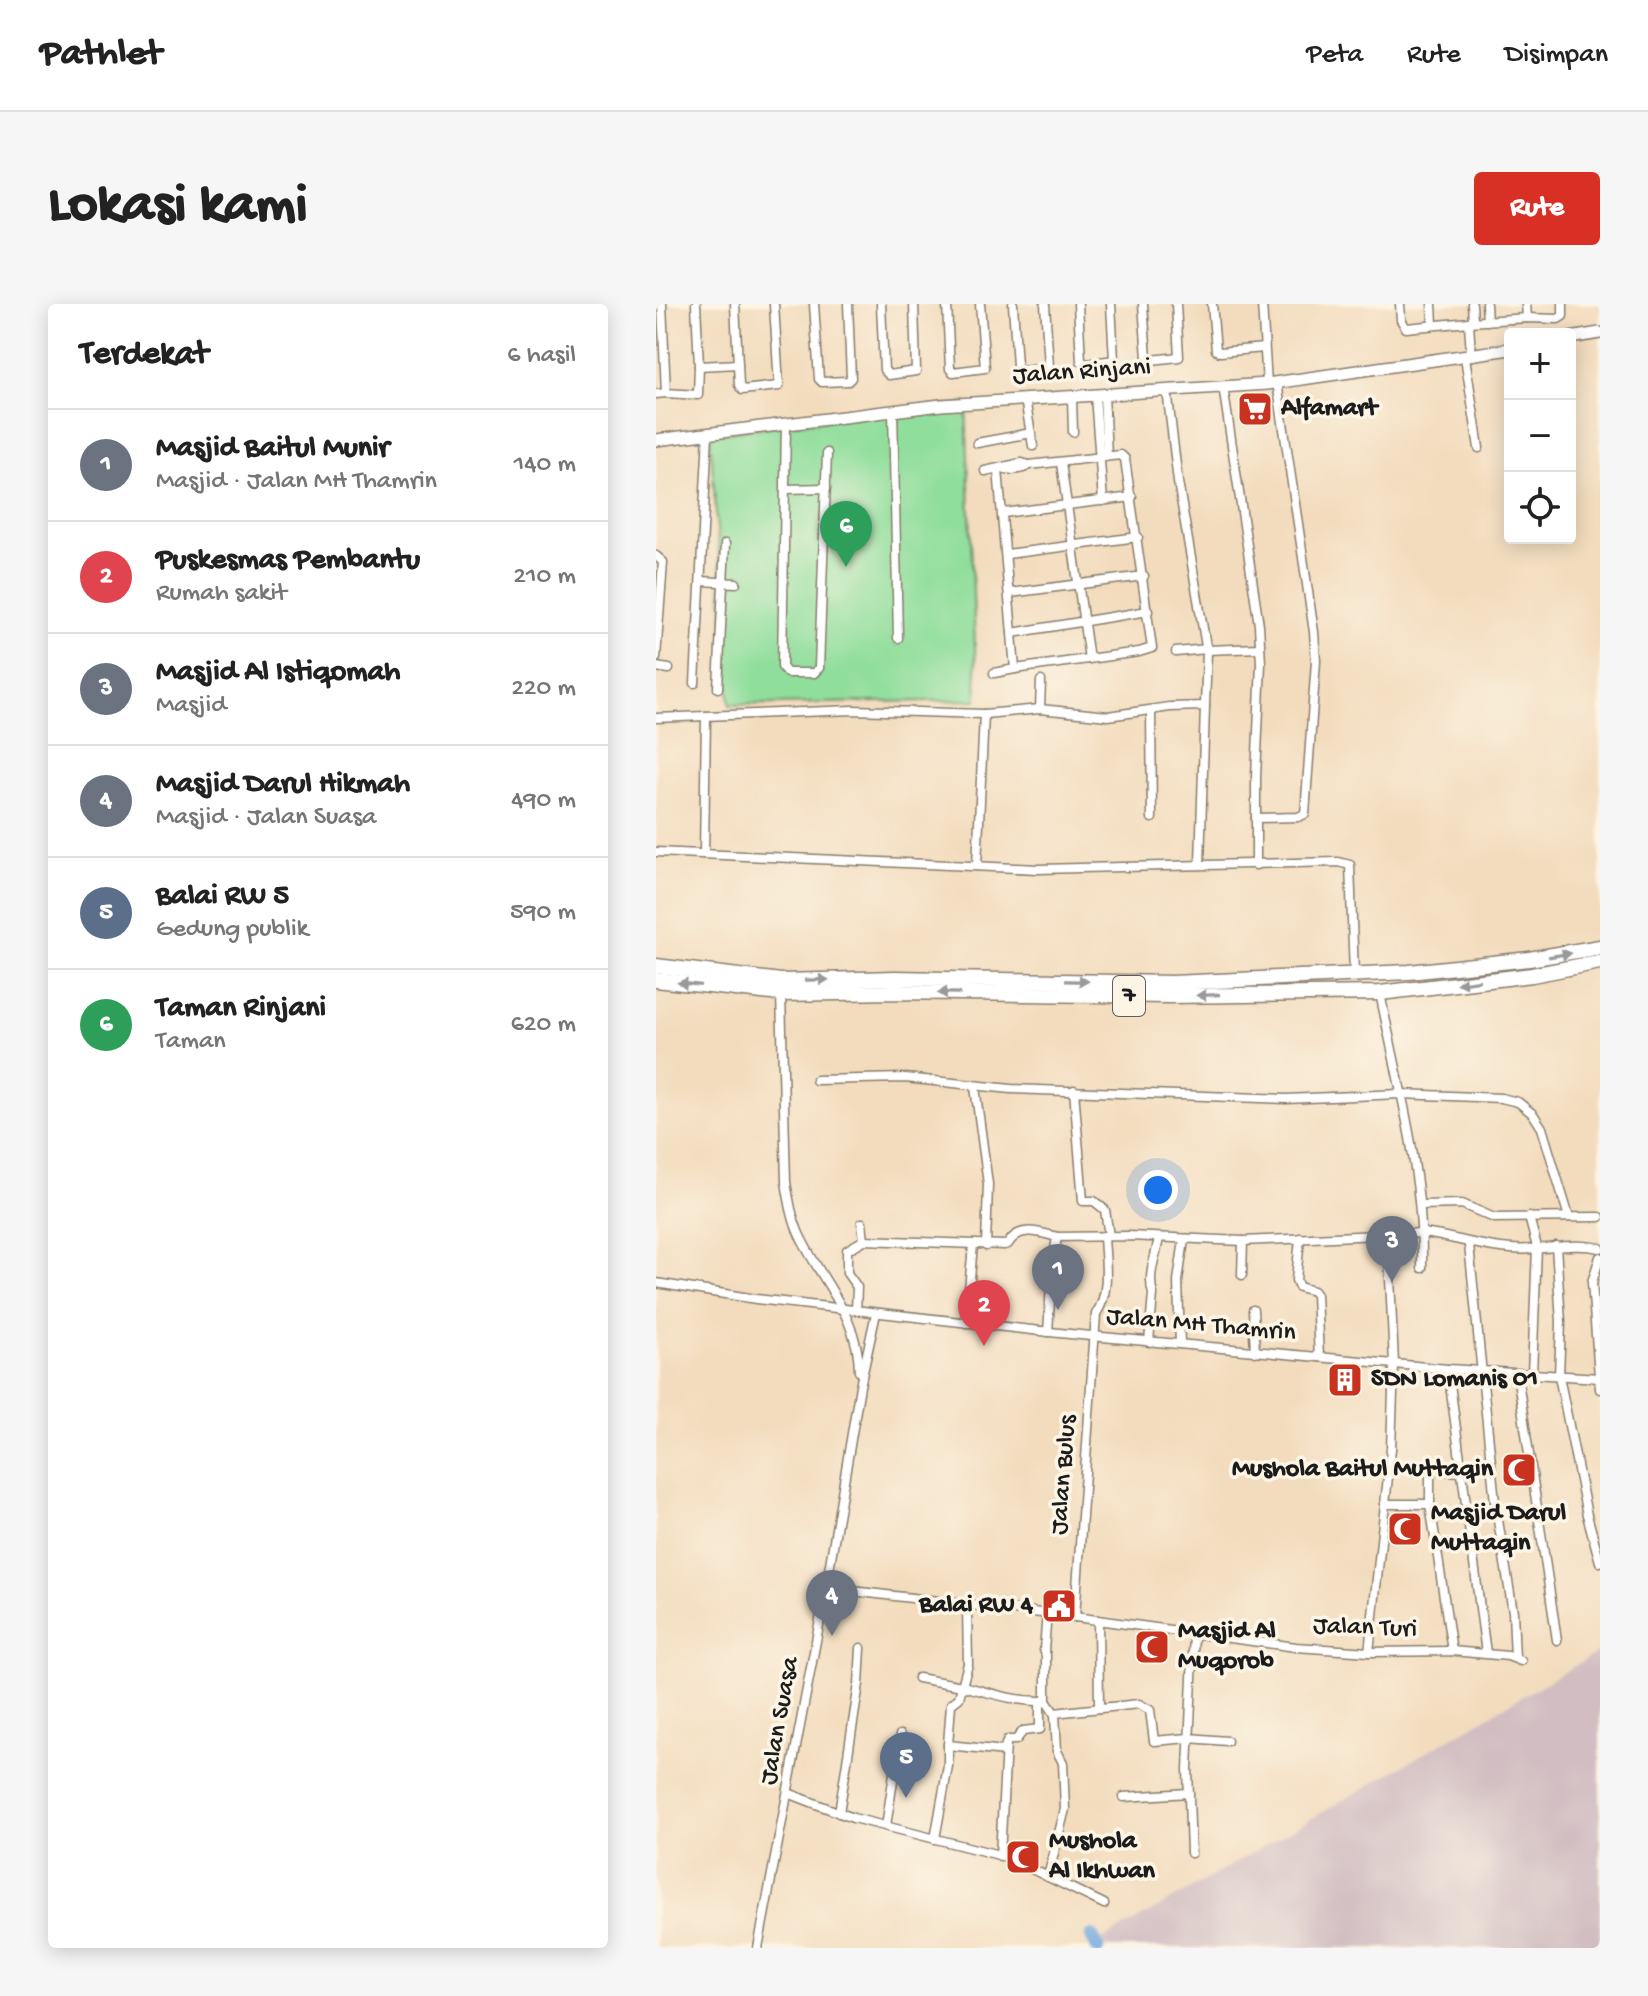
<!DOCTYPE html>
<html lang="id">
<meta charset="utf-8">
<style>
body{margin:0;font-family:"Gochi Hand",sans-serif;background:#f6f6f6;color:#222}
.controls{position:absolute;right:24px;top:24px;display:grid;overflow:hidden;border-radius:8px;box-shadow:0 4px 20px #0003}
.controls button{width:72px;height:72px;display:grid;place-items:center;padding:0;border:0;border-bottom:2px solid #e0e0e0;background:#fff;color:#222;font:40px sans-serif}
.you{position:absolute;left:502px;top:886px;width:28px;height:28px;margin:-20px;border:6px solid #fff;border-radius:50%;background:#1a73e8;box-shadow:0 0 0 12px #1a73e833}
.badge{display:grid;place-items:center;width:52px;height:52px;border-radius:50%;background:#d93025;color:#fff;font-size:26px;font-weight:700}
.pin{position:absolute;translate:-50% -66px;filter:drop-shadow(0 2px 4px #0008)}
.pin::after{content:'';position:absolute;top:42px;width:28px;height:24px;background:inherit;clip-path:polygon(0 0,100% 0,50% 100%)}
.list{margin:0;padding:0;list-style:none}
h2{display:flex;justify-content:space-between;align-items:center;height:104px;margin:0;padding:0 32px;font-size:34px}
h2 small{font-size:26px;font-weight:400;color:#767676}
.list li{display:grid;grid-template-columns:52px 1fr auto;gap:24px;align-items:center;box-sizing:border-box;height:112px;padding:0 32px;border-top:2px solid #e0e0e0}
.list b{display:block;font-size:30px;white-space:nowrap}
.list p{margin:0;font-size:26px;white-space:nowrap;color:#767676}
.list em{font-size:26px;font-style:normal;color:#767676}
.icon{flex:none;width:44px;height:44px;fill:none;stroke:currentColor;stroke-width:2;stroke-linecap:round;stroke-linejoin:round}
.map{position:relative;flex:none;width:944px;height:1644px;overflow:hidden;border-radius:8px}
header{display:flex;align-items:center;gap:48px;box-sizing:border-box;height:112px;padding:0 40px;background:#fff;border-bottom:2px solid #e0e0e0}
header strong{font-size:38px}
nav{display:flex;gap:44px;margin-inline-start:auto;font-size:28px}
.intro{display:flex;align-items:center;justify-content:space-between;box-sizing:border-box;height:192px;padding:0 48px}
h1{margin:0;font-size:56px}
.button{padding:20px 36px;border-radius:8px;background:#d93025;color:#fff;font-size:28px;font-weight:700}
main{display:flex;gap:48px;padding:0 48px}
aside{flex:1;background:#fff;border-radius:8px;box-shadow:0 4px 20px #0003}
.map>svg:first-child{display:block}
.industrial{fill:#d2bec2}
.green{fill:#90de9c;stroke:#567d5c;stroke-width:2}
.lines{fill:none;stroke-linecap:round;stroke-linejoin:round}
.river{stroke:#6fa5dd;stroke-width:14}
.street-casing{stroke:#887c6c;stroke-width:11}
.secondary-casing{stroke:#887c6c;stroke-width:14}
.highway-casing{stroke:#887c6c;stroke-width:17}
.street{stroke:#fff;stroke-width:8}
.secondary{stroke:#fff;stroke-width:11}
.highway{stroke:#fff;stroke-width:14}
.oneway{fill:#999}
.labels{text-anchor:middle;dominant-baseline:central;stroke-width:7;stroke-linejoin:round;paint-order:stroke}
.shield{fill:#fcf5e5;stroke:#5f5d58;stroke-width:2}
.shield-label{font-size:24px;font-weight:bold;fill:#1c1c1c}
.street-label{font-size:26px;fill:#1c1c1c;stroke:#fcf5e5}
.poi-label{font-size:26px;font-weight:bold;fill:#1c1c1c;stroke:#fcf5e5;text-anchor:start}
</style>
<header>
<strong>Pathlet</strong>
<nav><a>Peta</a><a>Rute</a><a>Disimpan</a></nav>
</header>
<div class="intro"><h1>Lokasi kami</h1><a class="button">Rute</a></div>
<main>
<aside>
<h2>Terdekat<small>6 hasil</small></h2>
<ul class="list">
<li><span class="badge" style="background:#6b7280">1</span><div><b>Masjid Baitul Munir</b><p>Masjid · Jalan MH Thamrin</p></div><em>140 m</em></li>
<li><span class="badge" style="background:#e0444e">2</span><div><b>Puskesmas Pembantu</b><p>Rumah sakit</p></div><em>210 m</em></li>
<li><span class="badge" style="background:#6b7280">3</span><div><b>Masjid Al Istiqomah</b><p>Masjid</p></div><em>220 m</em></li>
<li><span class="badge" style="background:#6b7280">4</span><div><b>Masjid Darul Hikmah</b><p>Masjid · Jalan Suasa</p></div><em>490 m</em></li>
<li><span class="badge" style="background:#5c6f8a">5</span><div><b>Balai RW 5</b><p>Gedung publik</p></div><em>590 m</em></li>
<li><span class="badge" style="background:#2e9e5b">6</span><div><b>Taman Rinjani</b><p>Taman</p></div><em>620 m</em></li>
</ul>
</aside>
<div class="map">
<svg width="944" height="1644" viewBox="0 0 944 1644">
<rect width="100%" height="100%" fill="#fcf5e5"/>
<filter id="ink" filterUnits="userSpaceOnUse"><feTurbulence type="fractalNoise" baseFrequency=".0125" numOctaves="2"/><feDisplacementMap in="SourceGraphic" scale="16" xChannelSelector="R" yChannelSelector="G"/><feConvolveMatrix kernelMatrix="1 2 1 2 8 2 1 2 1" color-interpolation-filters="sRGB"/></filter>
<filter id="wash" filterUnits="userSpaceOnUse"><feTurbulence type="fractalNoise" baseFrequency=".006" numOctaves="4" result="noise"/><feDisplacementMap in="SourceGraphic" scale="32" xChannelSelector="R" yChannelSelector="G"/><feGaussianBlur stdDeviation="1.8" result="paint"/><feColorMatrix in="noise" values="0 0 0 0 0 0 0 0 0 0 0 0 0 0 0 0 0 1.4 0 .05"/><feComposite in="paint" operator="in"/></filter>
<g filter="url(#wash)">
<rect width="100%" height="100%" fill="#f3dcbd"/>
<!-- industrial -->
<path class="industrial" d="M944 1347V1644H437L436 1642Z"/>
<!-- green -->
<path class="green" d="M310 99 321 396 74 401 54 130Z"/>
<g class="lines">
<!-- river -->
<path class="river" d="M436 1633 442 1644"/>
</g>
</g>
<g filter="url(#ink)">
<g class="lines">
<defs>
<g id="street">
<path d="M40 0 43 62 82 60"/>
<path d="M79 0 83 81 86 86 123 82 118 0"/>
<path d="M158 0 163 75 166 78 192 77 195 74 192 0"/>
<path d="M225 0 228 66 233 71 260 67 258 0"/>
<path d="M291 0 294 65 297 68 329 64 324 0"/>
<path d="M357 0 361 62 364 66 393 63 389 0"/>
<path d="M422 0 425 57 430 60 458 56 455 0"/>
<path d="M487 0 491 54 495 56 523 53 520 0"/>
<path d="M556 0 560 46 564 48 608 44"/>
<path d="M606 0 611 80"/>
<path d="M744 0 745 16 750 24 813 18"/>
<path d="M776 0 777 21"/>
<path d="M816 0 817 17"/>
<path d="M830 0 831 17"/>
<path d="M870 0 871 14"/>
<path d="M815 52 813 18 871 14 902 15 907 12V0"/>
<path d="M809 53 823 144"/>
<path d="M567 82 603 321 605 359 600 473V561"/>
<path d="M511 86 522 178 551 348 549 402"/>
<path d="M10 89 42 91 43 62"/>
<path d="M0 90 10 89 6 0"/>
<path d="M448 91 451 152"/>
<path d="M439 92 447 197"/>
<path d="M416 93 417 128"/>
<path d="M369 95 377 142"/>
<path d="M237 106 242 334"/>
<path d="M130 119 126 363 131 369H158L163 364 171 149"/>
<path d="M321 139 375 129"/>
<path d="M405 159 433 355"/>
<path d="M342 165 359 365 483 348 496 344 469 155 465 151 373 161C366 166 354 167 346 164"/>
<path d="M329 167 366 159 373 161"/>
<path d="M130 185 170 184"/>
<path d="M347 209 476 193"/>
<path d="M351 250 482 233"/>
<path d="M0 252 7 258 0 354"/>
<path d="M45 277 80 279"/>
<path d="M354 289 488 272"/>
<path d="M356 329 492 307"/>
<path d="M551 346 604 344"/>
<path d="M520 348 551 345"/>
<path d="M0 363 13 365"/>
<path d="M338 369 359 365"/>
<path d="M39 379 52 130"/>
<path d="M62 384 69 240"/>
<path d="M384 405 385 377"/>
<path d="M495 407 496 514"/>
<path d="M0 414 197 406 328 410 384 405 452 412 514 403 549 402 544 560"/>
<path d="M600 514 642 513 649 510 660 357 658 328 621 78"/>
<path d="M0 548 382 565 682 558 694 561 698 671"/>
<path d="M48 550 50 412"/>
<path d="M321 562 328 410"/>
<path d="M724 689C742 779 768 871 766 964"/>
<path d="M125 690 130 878C133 896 136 915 144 932 166 978 203 1013 203 1067"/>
<path d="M160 776 249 774 355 785 630 795 744 790 845 794 862 798 877 810 886 824 913 913"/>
<path d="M319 783 332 880 330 942"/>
<path d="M418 786 427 897H438L449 906 453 932"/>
<path d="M764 901 806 900 838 914 944 913"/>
<path d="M873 913 881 943 876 1070"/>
<path d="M206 919 208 936"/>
<path d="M401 933 472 932 587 937 767 929C798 933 823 943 855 945 884 948 914 937 944 944"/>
<path d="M644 934 640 976 643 983 657 987 660 991 663 1053"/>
<path d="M813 941 839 1198 857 1308 859 1354"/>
<path d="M900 942 905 1018 903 1072 931 1211 944 1258"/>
<path d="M944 953 936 978 944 1085"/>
<path d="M586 971 587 937"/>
<path d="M0 979 100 995 403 1029 792 1065 944 1074"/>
<path d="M200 1006 201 983 191 969V946L208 936 348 941 352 940C363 921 383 928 401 933L396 965 392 1028"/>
<path d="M597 1006 599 1048"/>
<path d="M310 1019 317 941"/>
<path d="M493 1038 497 990C491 971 500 952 503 934"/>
<path d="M524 1040 522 977 528 936"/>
<path d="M792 1065 830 1349"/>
<path d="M861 1070 901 1336"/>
<path d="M729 1200H774L796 1347"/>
<path d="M774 1200V1168L781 1166 804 1168"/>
<path d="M170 1284 419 1313 640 1343 713 1348 796 1347 852 1352 865 1357"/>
<path d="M311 1301 312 1360 306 1382C333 1388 356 1397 384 1397"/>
<path d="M391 1309 388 1346 390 1351V1397L399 1410 401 1447 407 1459 409 1505 392 1573"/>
<path d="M419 1313 440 1010C455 988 449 958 448 932"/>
<path d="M442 1316 443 1404"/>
<path d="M713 1348 735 1145 738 1060 732 931"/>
<path d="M262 1374 306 1382 303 1394 295 1400 292 1441"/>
<path d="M398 1409 483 1400 494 1406 498 1437 533 1434 571 1437"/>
<path d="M132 1489 197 1514 351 1553 448 1600"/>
<path d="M468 1493 533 1489"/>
<path d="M183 1509 203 1380 205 1344"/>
<path d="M230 1522 244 1431"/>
<path d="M279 1535 292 1462V1441L349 1447"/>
<path d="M535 1549 532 1465 538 1329"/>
<path d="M344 1552 350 1440 352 1436H360L367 1427 384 1425V1397H390"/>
<path d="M102 1644 170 1284 204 1082 220 1009"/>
</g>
<g id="secondary">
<path d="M914 34 944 29"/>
<path d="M0 136 285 101 611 80 854 45"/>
</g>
<g id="highway">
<path d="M0 662 125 677 239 674 516 679 753 668 873 655 944 643"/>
<path d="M0 676 125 690 239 688 513 692 724 689 876 671 944 658"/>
</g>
</defs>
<!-- street casing -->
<use href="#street" class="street-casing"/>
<!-- secondary casing -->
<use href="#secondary" class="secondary-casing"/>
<!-- highway casing -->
<use href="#highway" class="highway-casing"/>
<!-- street -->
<use href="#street" class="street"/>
<!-- secondary -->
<use href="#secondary" class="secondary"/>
<!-- highway -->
<use href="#highway" class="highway"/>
</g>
<!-- one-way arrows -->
<defs><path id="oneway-solid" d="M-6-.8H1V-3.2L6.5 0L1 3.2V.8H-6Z" transform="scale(2)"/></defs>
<g class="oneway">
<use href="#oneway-solid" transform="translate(904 651) rotate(-9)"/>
<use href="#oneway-solid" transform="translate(161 676) rotate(-1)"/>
<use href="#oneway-solid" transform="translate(421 677) rotate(1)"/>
<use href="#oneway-solid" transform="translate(812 678) rotate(172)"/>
<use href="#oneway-solid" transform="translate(33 680) rotate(-173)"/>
<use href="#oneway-solid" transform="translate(293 689) rotate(-179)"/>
<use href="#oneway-solid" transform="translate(552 691) rotate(178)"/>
</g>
</g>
<!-- icons -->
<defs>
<symbol id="supermarket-square" viewBox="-11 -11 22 22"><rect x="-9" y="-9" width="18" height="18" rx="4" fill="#c8321e" stroke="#fcf5e5"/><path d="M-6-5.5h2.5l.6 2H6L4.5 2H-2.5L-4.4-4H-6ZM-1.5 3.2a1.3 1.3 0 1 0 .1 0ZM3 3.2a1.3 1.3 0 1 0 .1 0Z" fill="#fff"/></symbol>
<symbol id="building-square" viewBox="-11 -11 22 22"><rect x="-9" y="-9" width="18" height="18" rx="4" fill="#c8321e" stroke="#fcf5e5"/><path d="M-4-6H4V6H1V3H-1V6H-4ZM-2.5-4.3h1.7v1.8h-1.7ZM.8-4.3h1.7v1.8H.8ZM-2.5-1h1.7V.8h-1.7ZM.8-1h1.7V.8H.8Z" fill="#fff"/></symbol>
<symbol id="mosque-square" viewBox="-11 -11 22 22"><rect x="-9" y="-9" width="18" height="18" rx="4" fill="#c8321e" stroke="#fcf5e5"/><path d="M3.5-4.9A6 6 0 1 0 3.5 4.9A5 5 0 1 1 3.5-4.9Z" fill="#fff"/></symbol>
<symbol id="civic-square" viewBox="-11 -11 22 22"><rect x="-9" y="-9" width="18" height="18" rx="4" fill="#c8321e" stroke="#fcf5e5"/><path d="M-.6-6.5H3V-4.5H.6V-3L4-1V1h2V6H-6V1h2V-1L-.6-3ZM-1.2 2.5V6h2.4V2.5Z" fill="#fff"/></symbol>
</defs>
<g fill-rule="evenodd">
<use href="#supermarket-square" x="579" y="85" width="40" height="40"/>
<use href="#building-square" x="669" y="1056" width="40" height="40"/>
<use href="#mosque-square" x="843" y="1146" width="40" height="40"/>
<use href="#mosque-square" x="729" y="1205" width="40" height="40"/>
<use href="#civic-square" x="383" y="1282" width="40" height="40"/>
<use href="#mosque-square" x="476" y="1323" width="40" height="40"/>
<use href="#mosque-square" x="347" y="1533" width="40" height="40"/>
</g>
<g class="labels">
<!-- shield labels -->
<rect class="shield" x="457" y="672" width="32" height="40" rx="6"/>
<g class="shield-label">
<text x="473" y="692">7</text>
</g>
<!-- street labels -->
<g class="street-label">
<text transform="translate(426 69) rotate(-4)">Jalan Rinjani</text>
<text transform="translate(545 1022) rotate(5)">Jalan MH Thamrin</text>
<text transform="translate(409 1171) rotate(-86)">Jalan Bulus</text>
<text transform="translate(709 1325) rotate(2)">Jalan Turi</text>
<text transform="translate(125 1417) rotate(-80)">Jalan Suasa</text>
</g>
<!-- poi labels -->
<g class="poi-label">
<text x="625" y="105">Alfamart</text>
<text x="715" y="1076">SDN Lomanis 01</text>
<text x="837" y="1166" text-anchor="end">Mushola Baitul Muttaqin</text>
<text x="775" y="1210">Masjid Darul<tspan x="775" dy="30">Muttaqin</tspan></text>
<text x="377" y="1302" text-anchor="end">Balai RW 4</text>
<text x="522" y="1328">Masjid Al<tspan x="522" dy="30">Muqorob</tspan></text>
<text x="393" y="1538">Mushola<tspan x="393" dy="30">Al Ikhwan</tspan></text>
</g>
</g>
</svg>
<div class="controls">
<button>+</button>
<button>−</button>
<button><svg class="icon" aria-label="locate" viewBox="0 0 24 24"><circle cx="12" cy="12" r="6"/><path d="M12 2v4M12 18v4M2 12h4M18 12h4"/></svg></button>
</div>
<div class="you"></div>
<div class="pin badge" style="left:402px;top:1006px;background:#6b7280">1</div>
<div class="pin badge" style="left:328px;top:1042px;background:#e0444e">2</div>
<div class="pin badge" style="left:736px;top:978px;background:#6b7280">3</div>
<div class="pin badge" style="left:176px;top:1332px;background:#6b7280">4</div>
<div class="pin badge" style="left:250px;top:1494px;background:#5c6f8a">5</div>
<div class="pin badge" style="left:190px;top:263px;background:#2e9e5b">6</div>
</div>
</main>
